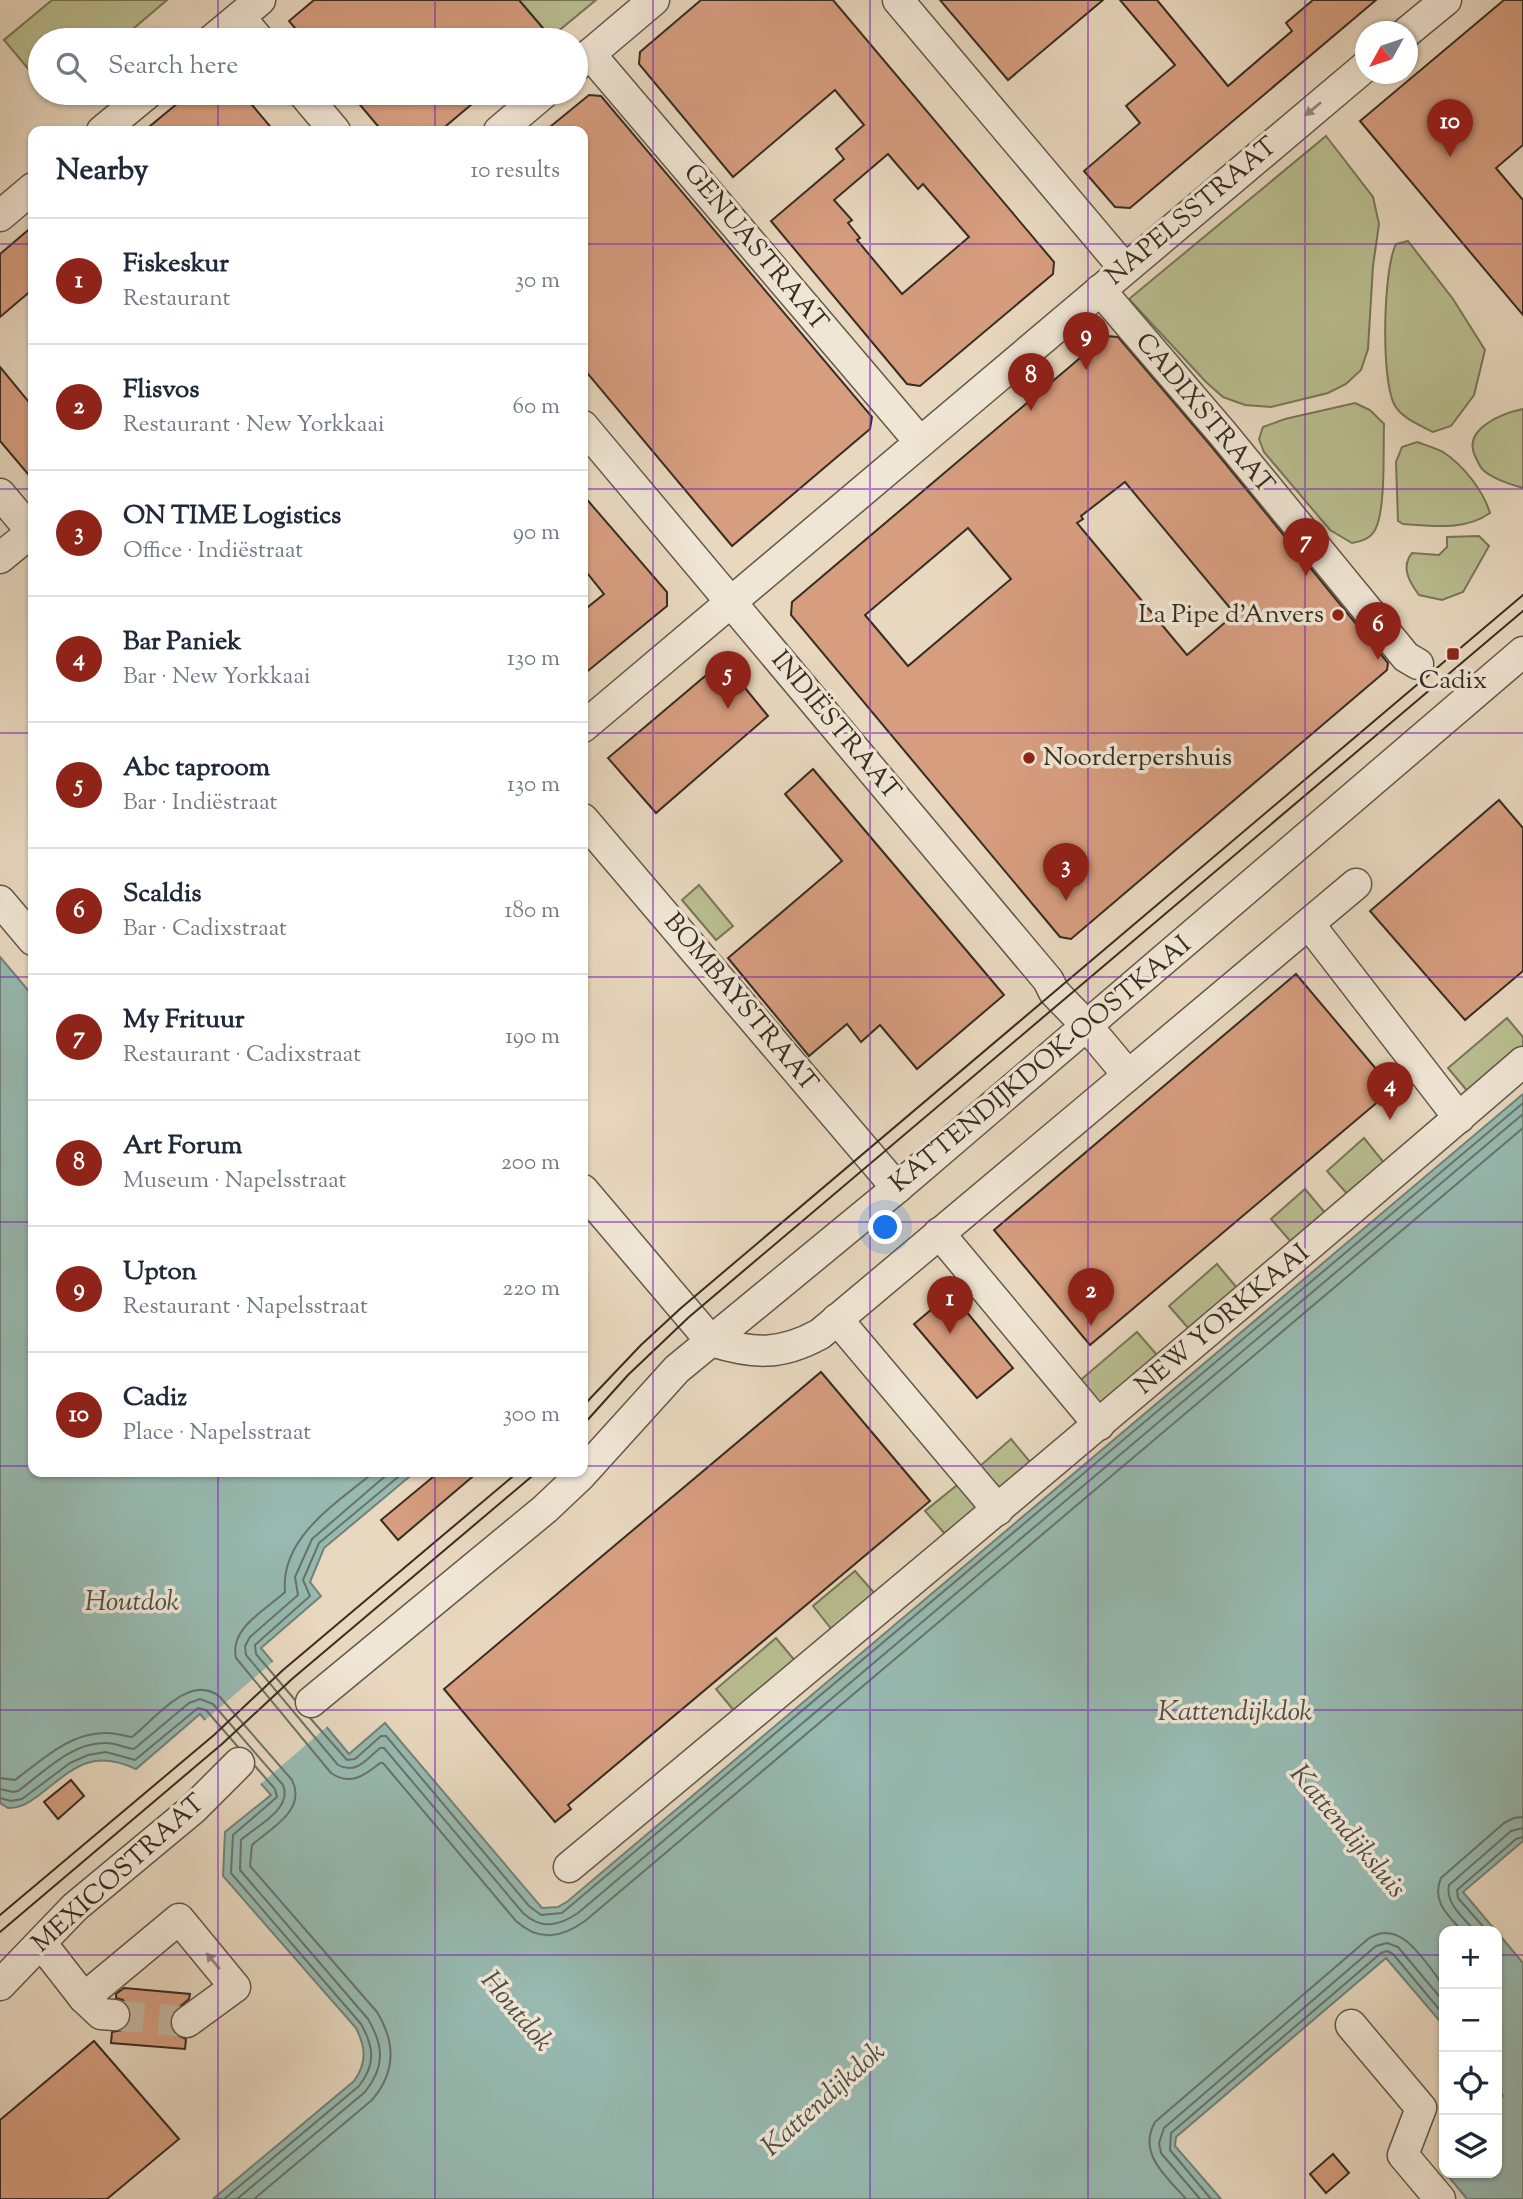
<!DOCTYPE html>
<meta charset="utf-8">
<style>
body{margin:0;font-family:"Sorts Mill Goudy",serif;background:#f2f2f3;color:#1f2937}
.controls{position:absolute;right:21px;bottom:21px;display:grid;overflow:hidden;border-radius:14px;box-shadow:0 2px 5px #0004}
.controls button{width:63px;height:63px;display:grid;place-items:center;padding:0;border:0;border-bottom:2px solid #e0e1e3;background:#fff;color:#1f2937;font:35px sans-serif}
.compass{position:absolute;left:1355px;top:21px;width:63px;height:63px;border-radius:50%;background:#fff;box-shadow:0 2px 5px #0004;rotate:230deg}
.you{position:absolute;left:886px;top:1228px;width:24px;height:24px;margin:-18px;border:5px solid #fff;border-radius:50%;background:#1a73e8;box-shadow:0 0 0 10px #1a73e833}
.badge{display:grid;place-items:center;width:46px;height:46px;border-radius:50%;background:#8f2418;color:#fff;font-size:23px;font-weight:700}
.pin{position:absolute;translate:-50% -58px;filter:drop-shadow(0 2px 4px #0008)}
.pin::after{content:'';position:absolute;top:37px;width:24px;height:21px;background:inherit;clip-path:polygon(0 0,100% 0,50% 100%)}
.list{margin:0;padding:0;list-style:none}
h2{display:flex;justify-content:space-between;align-items:center;height:91px;margin:0;padding:0 28px;font-size:30px}
h2 small{font-size:23px;font-weight:400;color:#747a83}
.list li{display:grid;grid-template-columns:46px 1fr auto;gap:21px;align-items:center;box-sizing:border-box;height:126px;padding:0 28px;border-top:2px solid #e0e1e3}
.list b{display:block;font-size:26px;white-space:nowrap}
.list p{margin:0;font-size:23px;white-space:nowrap;color:#747a83}
.list em{font-size:23px;font-style:normal;color:#747a83}
.icon{flex:none;width:38px;height:38px;fill:none;stroke:currentColor;stroke-width:2;stroke-linecap:round;stroke-linejoin:round}
.map{position:relative;flex:none;width:1523px;height:2199px;overflow:hidden}
.search{position:absolute;background:#fff;box-shadow:0 2px 5px #0004;left:28px;top:28px;width:560px;height:77px;display:flex;align-items:center;gap:18px;box-sizing:border-box;padding:0 24px;border-radius:38px;color:#747a83;font-size:26px}
.panel{position:absolute;background:#fff;box-shadow:0 2px 5px #0004;left:28px;top:126px;width:560px;height:1351px;border-radius:14px}
.map>svg:first-child{display:block}
.green{fill:#b9be90;stroke:#787659;stroke-width:2}
.water{fill:#97bab1;stroke:#718278;stroke-width:2}
.pier{fill:#e8d8bf}
.lines{fill:none;stroke-linecap:round;stroke-linejoin:round}
.shore{stroke:#67746a;stroke-width:2}
.building{fill:#d69d7f;stroke:#372d22;stroke-width:2;fill-rule:evenodd}
.minor-tunnel{stroke:#c5b6a0;stroke-width:30;stroke-dasharray:30 15;stroke-linecap:butt}
.minor-casing{stroke:#635849;stroke-width:33}
.minor{stroke:#f0e6d5;stroke-width:30}
.tram{stroke:#372d22;stroke-width:2}
.oneway{fill:#948a7c}
.grid{fill:none;stroke:#7b2cbf;stroke-width:2;stroke-opacity:0.55}
.poi-dot{fill:#8f2418;stroke:#f0e6d5;stroke-width:2.5}
.labels{text-anchor:middle;dominant-baseline:central;stroke-width:7;stroke-linejoin:round;paint-order:stroke}
.street-label{font-size:26px;fill:#372d22;stroke:#f0e6d5}
.poi-label{font-size:26px;fill:#372d22;stroke:#f0e6d5;text-anchor:end}
.water-label{font-size:28px;font-style:italic;fill:#4f5046;stroke:#f0e6d5}
</style>
<div class="map">
<svg width="1523" height="2199" viewBox="0 0 1523 2199">
<rect width="100%" height="100%" fill="#e8d8bf"/>
<filter id="stains"><feTurbulence type="fractalNoise" baseFrequency=".00286" numOctaves="4"/><feColorMatrix values="0 0 0 0 .2 0 0 0 0 .09 0 0 0 0 .02 0 0 0 .5 -.17"/></filter>
<radialGradient id="worn" r=".72"><stop offset=".6" stop-color="#630" stop-opacity="0"/><stop offset="1" stop-color="#630" stop-opacity=".3"/></radialGradient>
<!-- green -->
<g class="green">
<path d="M52 0H167L120 40H40V83L4 40Z"/>
<path d="M519 0H596L551 37Z"/>
<path d="M1326 136 1373 197 1379 224 1373 266 1368 349 1361 370 1346 384 1328 393 1271 407 1245 405 1223 397 1206 382 1129 299Z"/>
<path d="M1408 241 1453 299 1485 350 1474 395 1451 426 1433 432C1420 425 1401 418 1394 404 1381 378 1383 270 1396 244Z"/>
<path d="M1355 403 1370 410 1384 424C1383 449 1386 510 1375 530 1370 539 1362 541 1352 543L1330 530 1264 452 1259 439 1263 427 1285 419Z"/>
<path d="M1523 409V488C1510 484 1493 479 1483 470 1480 467 1477 460 1475 456 1462 428 1504 413 1523 409Z"/>
<path d="M1417 442C1425 445 1435 448 1443 452 1463 465 1483 490 1490 513 1465 531 1432 526 1403 524L1398 521 1396 462 1402 447Z"/>
<path d="M1479 536 1489 546 1463 592 1442 600 1419 595C1410 583 1400 567 1412 553L1439 555 1447 547V537Z"/>
<path d="M699 885 733 926 716 940 682 900Z"/>
<path d="M1507 1018 1523 1037V1047L1469 1093 1448 1068Z"/>
<path d="M1364 1138 1385 1164 1349 1196 1327 1171Z"/>
<path d="M1305 1189 1326 1214 1292 1243 1271 1219Z"/>
<path d="M1217 1264 1237 1288 1189 1329 1169 1306Z"/>
<path d="M1137 1332 1157 1355 1097 1406 1077 1383Z"/>
<path d="M1011 1439 1030 1462 999 1489 980 1466Z"/>
<path d="M961 1482 980 1506 945 1534 925 1511Z"/>
<path d="M855 1571 876 1595 833 1631 813 1606Z"/>
<path d="M776 1638 796 1662 736 1713 716 1689Z"/>
</g>
<!-- water -->
<g class="water">
<path d="M0 957 33 996V1472H415L324 1548 310 1582 321 1596 261 1648 349 1754 385 1723 542 1908 558 1907 568 1901 1523 1094V1841L1463 1892 1496 1931H1444V2026L1386 1958 1176 2137 1175 2146 1221 2199H213L354 2081C367 2063 366 2048 356 2028L223 1876 225 1832 271 1795 200 1714 136 1769C90 1748 73 1769 38 1796 28 1803 21 1808 8 1808L0 1803Z"/>
<path d="M1497 1932 1523 1963V2199H1467L1448 2176V2173H1497V2102L1503 2096 1497 2088Z"/>
</g>
<!-- pier -->
<path class="pier" d="M275 1660 329 1725 258 1786 203 1722Z"/>
<g class="lines">
<!-- shore -->
<g class="shore">
<path d="M374 1472C337 1503 280 1537 285 1592 266 1610 229 1628 236 1658L331 1773C350 1786 364 1776 380 1763H383L516 1921C539 1942 561 1938 585 1921L1523 1128"/>
<path d="M390 1472 312 1539 295 1577 298 1595 250 1637 245 1646 246 1655 338 1765C356 1775 367 1759 380 1748H384L523 1913C541 1930 559 1926 578 1913L1523 1114"/>
<path d="M295 1700 256 1654 255 1645 310 1596 303 1580 319 1543 404 1472"/>
<path d="M310 1718 347 1760 355 1759 381 1736H386L529 1906 541 1915 562 1913 1523 1103"/>
<path d="M0 1778 15 1780C42 1760 69 1733 105 1733 114 1732 123 1736 132 1737 155 1719 190 1672 220 1697L292 1780C307 1810 271 1828 252 1845L250 1866 377 2012C396 2043 396 2072 372 2100L254 2199"/>
<path d="M0 1789 13 1792 18 1791C44 1772 72 1742 106 1743 116 1743 125 1748 134 1749L189 1703 200 1699 213 1704 283 1785C293 1809 256 1826 241 1840L240 1870 368 2019C384 2046 385 2067 365 2092L237 2199"/>
<path d="M0 1798 11 1801 22 1799 70 1763 88 1755 106 1752 135 1760 198 1708 206 1710 238 1747"/>
<path d="M1462 1931C1448 1915 1431 1901 1441 1878L1504 1823 1514 1818 1523 1817"/>
<path d="M1475 1931C1464 1918 1445 1904 1449 1885L1511 1831 1523 1828"/>
<path d="M1487 1931 1458 1898 1457 1890 1516 1839 1523 1837"/>
<path d="M224 2199 359 2086C376 2064 374 2047 361 2024L231 1873 233 1835 277 1797 275 1789 255 1766"/>
<path d="M1186 2199C1167 2177 1137 2154 1155 2122L1368 1939C1401 1916 1426 1964 1444 1986"/>
<path d="M1200 2199 1161 2153 1159 2143 1164 2128 1376 1946 1387 1943 1398 1947 1444 2002"/>
<path d="M1211 2199 1170 2150 1171 2133 1381 1953 1387 1951 1393 1954 1444 2015"/>
</g>
</g>
<!-- building -->
<g class="building">
<path d="M314 0H519L553 40H305L289 21Z"/>
<path d="M701 0H833L1054 262 1053 274 920 386 907 384 771 221 844 159 836 149 864 125 835 90 733 177 639 64 640 52ZM888 154 918 189 923 184 969 237 902 294 857 240 860 238 848 223 852 220 834 200Z"/>
<path d="M940 0H1103L1008 80Z"/>
<path d="M1120 0H1157L1228 86 1292 31 1286 23 1313 0H1376L1130 208 1115 207 1084 171 1140 123 1126 106 1175 65Z"/>
<path d="M1504 0H1523V145L1496 168 1523 200V315L1360 121Z"/>
<path d="M190 93H242L274 131H144Z"/>
<path d="M350 93H485L440 131H382Z"/>
<path d="M589 95 601 96 872 417 870 429 732 546 583 368V131H545Z"/>
<path d="M33 226V289L0 317V254Z"/>
<path d="M1106 336 1118 337 1211 446 1388 663 1387 670 1071 939 1060 937 791 615 792 602ZM1125 482 1235 614 1187 655 1077 523 1083 519 1081 516ZM968 528 1011 579 908 666 865 615Z"/>
<path d="M0 367 33 407V480L0 441Z"/>
<path d="M583 495 667 592V606L583 675V611L604 594 583 568Z"/>
<path d="M723 661 768 716 656 813 608 758Z"/>
<path d="M813 769 1004 995 917 1069 880 1025 861 1042 847 1024 809 1056 728 958 842 861 785 794Z"/>
<path d="M1499 800 1523 828V971L1465 1020 1370 911Z"/>
<path d="M1296 974 1393 1089 1090 1345 994 1230Z"/>
<path d="M951 1293 1013 1368 977 1398 914 1324Z"/>
<path d="M821 1372 930 1501 568 1805 571 1809 555 1822 444 1689Z"/>
<path d="M439 1472H478L398 1540 381 1520Z"/>
<path d="M71 1780 84 1796 58 1819 44 1802Z"/>
<path d="M124 1988 190 1994 189 1999 171 2014 170 2023 173 2033 186 2039 185 2049 111 2043 112 2032 122 2030 129 2024 131 2017 129 2007 123 2000 116 1998V1994Z"/>
<path d="M94 2041 179 2139 107 2199H0V2120Z"/>
<path d="M1333 2154 1349 2173 1326 2193 1310 2174Z"/>
</g>
<g class="lines">
<!-- minor-tunnel -->
<path class="minor-tunnel" d="M114 2015 187 2022"/>
<defs>
<g id="minor">
<path d="M898 0 1125 269"/>
<path d="M240 17 259 40"/>
<path d="M1407 32 1446 0"/>
<path d="M212 40 260 0"/>
<path d="M590 54 920 442"/>
<path d="M576 66 654 0"/>
<path d="M303 93 335 131"/>
<path d="M102 131 148 93"/>
<path d="M499 131 544 93"/>
<path d="M0 216 33 188"/>
<path d="M1100 290 1224 435 1406 657 1418 664"/>
<path d="M583 426 1048 980 1054 992 1087 1026 1128 1075"/>
<path d="M0 494 33 533"/>
<path d="M0 558 33 531"/>
<path d="M583 727 1366 66"/>
<path d="M583 819 897 1188"/>
<path d="M0 901 33 940"/>
<path d="M1309 924 1459 1118"/>
<path d="M583 1190 711 1341C753 1354 780 1356 820 1334L1356 884"/>
<path d="M939 1233 1099 1425"/>
<path d="M837 1319 998 1510"/>
<path d="M311 1702 545 1509 581 1475 677 1369 897 1188 1523 652"/>
<path d="M569 1867C889 1601 1208 1334 1523 1062"/>
<path d="M41 1943 84 1998"/>
<path d="M0 1985 75 1907 193 1809 239 1763"/>
<path d="M114 2015 101 2014 84 1998 179 1919 235 1987 187 2022"/>
<path d="M1351 2025 1421 2108 1403 2155 1440 2199"/>
</g>
</defs>
<!-- minor casing -->
<use href="#minor" class="minor-casing"/>
<!-- minor -->
<use href="#minor" class="minor"/>
<!-- tram -->
<g class="tram">
<path d="M583 1406 641 1345 681 1308 1523 595"/>
<path d="M583 1425 628 1375 689 1317 1523 611"/>
<path d="M0 1915 214 1735 283 1670 518 1472"/>
<path d="M0 1932 222 1744 292 1679 537 1472"/>
</g>
</g>
<!-- one-way arrows -->
<defs><path id="oneway-solid" d="M-6-.8H1V-3.2L6.5 0L1 3.2V.8H-6Z" transform="scale(1.75)"/></defs>
<g class="oneway">
<use href="#oneway-solid" transform="translate(1313 109) rotate(140)"/>
<use href="#oneway-solid" transform="translate(213 1961) rotate(-130)"/>
</g>
<!-- grid -->
<path class="grid" d="M218 0V40M435 0V40M653 0V2199M870 0V2199M1088 0V2199M1305 0V2199M218 93V131M435 93V131M0 244H33M583 244H1523M0 489H33M583 489H1523M0 733H33M583 733H1523M0 977H33M583 977H1523M0 1222H33M583 1222H1523M0 1466H33M583 1466H1523M218 1472V2199M435 1472V2199M0 1710H1523M0 1955H1444M1497 1955H1523"/>
<!-- markers -->
<g class="poi-dot">
<circle cx="1338" cy="615" r="7"/>
<rect x="1446" y="647" width="14" height="14" rx="3.5"/>
<circle cx="1029" cy="758" r="7"/>
</g>
<g class="labels">
<!-- street labels -->
<g class="street-label">
<text transform="translate(1192 212) rotate(-40)">NAPELSSTRAAT</text>
<text transform="translate(755 248) rotate(50)">GENUASTRAAT</text>
<text transform="translate(1204 414) rotate(50)">CADIXSTRAAT</text>
<text transform="translate(835 726) rotate(50)">INDIËSTRAAT</text>
<text transform="translate(740 1003) rotate(50)">BOMBAYSTRAAT</text>
<text transform="translate(1041 1065) rotate(-40)">KATTENDIJKDOK-OOSTKAAI</text>
<text transform="translate(1223 1320) rotate(-40)">NEW YORKKAAI</text>
<text transform="translate(119 1874) rotate(-42)">MEXICOSTRAAT</text>
</g>
<!-- poi labels -->
<g class="poi-label">
<text x="1324" y="615">La Pipe d'Anvers</text>
<text x="1453" y="681" text-anchor="middle">Cadix</text>
<text x="1043" y="758" text-anchor="start">Noorderpershuis</text>
</g>
<!-- water labels -->
<g class="water-label">
<text x="132" y="1603">Houtdok</text>
<text x="1235" y="1713">Kattendijkdok</text>
<text transform="translate(1347 1832) rotate(50)">Kattendijksluis</text>
<text transform="translate(516 2012) rotate(50)">Houtdok</text>
<text transform="translate(824 2100) rotate(-42)">Kattendijkdok</text>
</g>
</g>
<rect width="100%" height="100%" filter="url(#stains)"/>
<rect width="100%" height="100%" fill="url(#worn)"/>
</svg>
<div class="controls">
<button>+</button>
<button>−</button>
<button><svg class="icon" aria-label="locate" viewBox="0 0 24 24"><circle cx="12" cy="12" r="6"/><path d="M12 2v4M12 18v4M2 12h4M18 12h4"/></svg></button>
<button><svg class="icon" aria-label="layers" viewBox="0 0 24 24"><path d="M12 4l9 5-9 5-9-5zM3 14l9 5 9-5"/></svg></button>
</div>
<svg class="compass" viewBox="-18 -18 36 36"><path d="M0-13l5 13h-10z" fill="#e53935"/><path d="M0 13l5-13h-10z" fill="#747a83"/></svg>
<div class="you"></div>
<div class="pin badge" style="left:950px;top:1334px">1</div>
<div class="pin badge" style="left:1091px;top:1326px">2</div>
<div class="pin badge" style="left:1066px;top:901px">3</div>
<div class="pin badge" style="left:1390px;top:1120px">4</div>
<div class="pin badge" style="left:728px;top:709px">5</div>
<div class="pin badge" style="left:1378px;top:660px">6</div>
<div class="pin badge" style="left:1306px;top:576px">7</div>
<div class="pin badge" style="left:1031px;top:411px">8</div>
<div class="pin badge" style="left:1086px;top:370px">9</div>
<div class="pin badge" style="left:1450px;top:157px">10</div>
<div class="search"><svg class="icon" aria-label="search" viewBox="0 0 24 24"><circle cx="10" cy="10" r="6"/><path d="M15 15l6 6"/></svg>Search here</div>
<section class="panel">
<h2>Nearby<small>10 results</small></h2>
<ul class="list">
<li><span class="badge">1</span><div><b>Fiskeskur</b><p>Restaurant</p></div><em>30 m</em></li>
<li><span class="badge">2</span><div><b>Flisvos</b><p>Restaurant · New Yorkkaai</p></div><em>60 m</em></li>
<li><span class="badge">3</span><div><b>ON TIME Logistics</b><p>Office · Indiëstraat</p></div><em>90 m</em></li>
<li><span class="badge">4</span><div><b>Bar Paniek</b><p>Bar · New Yorkkaai</p></div><em>130 m</em></li>
<li><span class="badge">5</span><div><b>Abc taproom</b><p>Bar · Indiëstraat</p></div><em>130 m</em></li>
<li><span class="badge">6</span><div><b>Scaldis</b><p>Bar · Cadixstraat</p></div><em>180 m</em></li>
<li><span class="badge">7</span><div><b>My Frituur</b><p>Restaurant · Cadixstraat</p></div><em>190 m</em></li>
<li><span class="badge">8</span><div><b>Art Forum</b><p>Museum · Napelsstraat</p></div><em>200 m</em></li>
<li><span class="badge">9</span><div><b>Upton</b><p>Restaurant · Napelsstraat</p></div><em>220 m</em></li>
<li><span class="badge">10</span><div><b>Cadiz</b><p>Place · Napelsstraat</p></div><em>300 m</em></li>
</ul>
</section>
</div>
